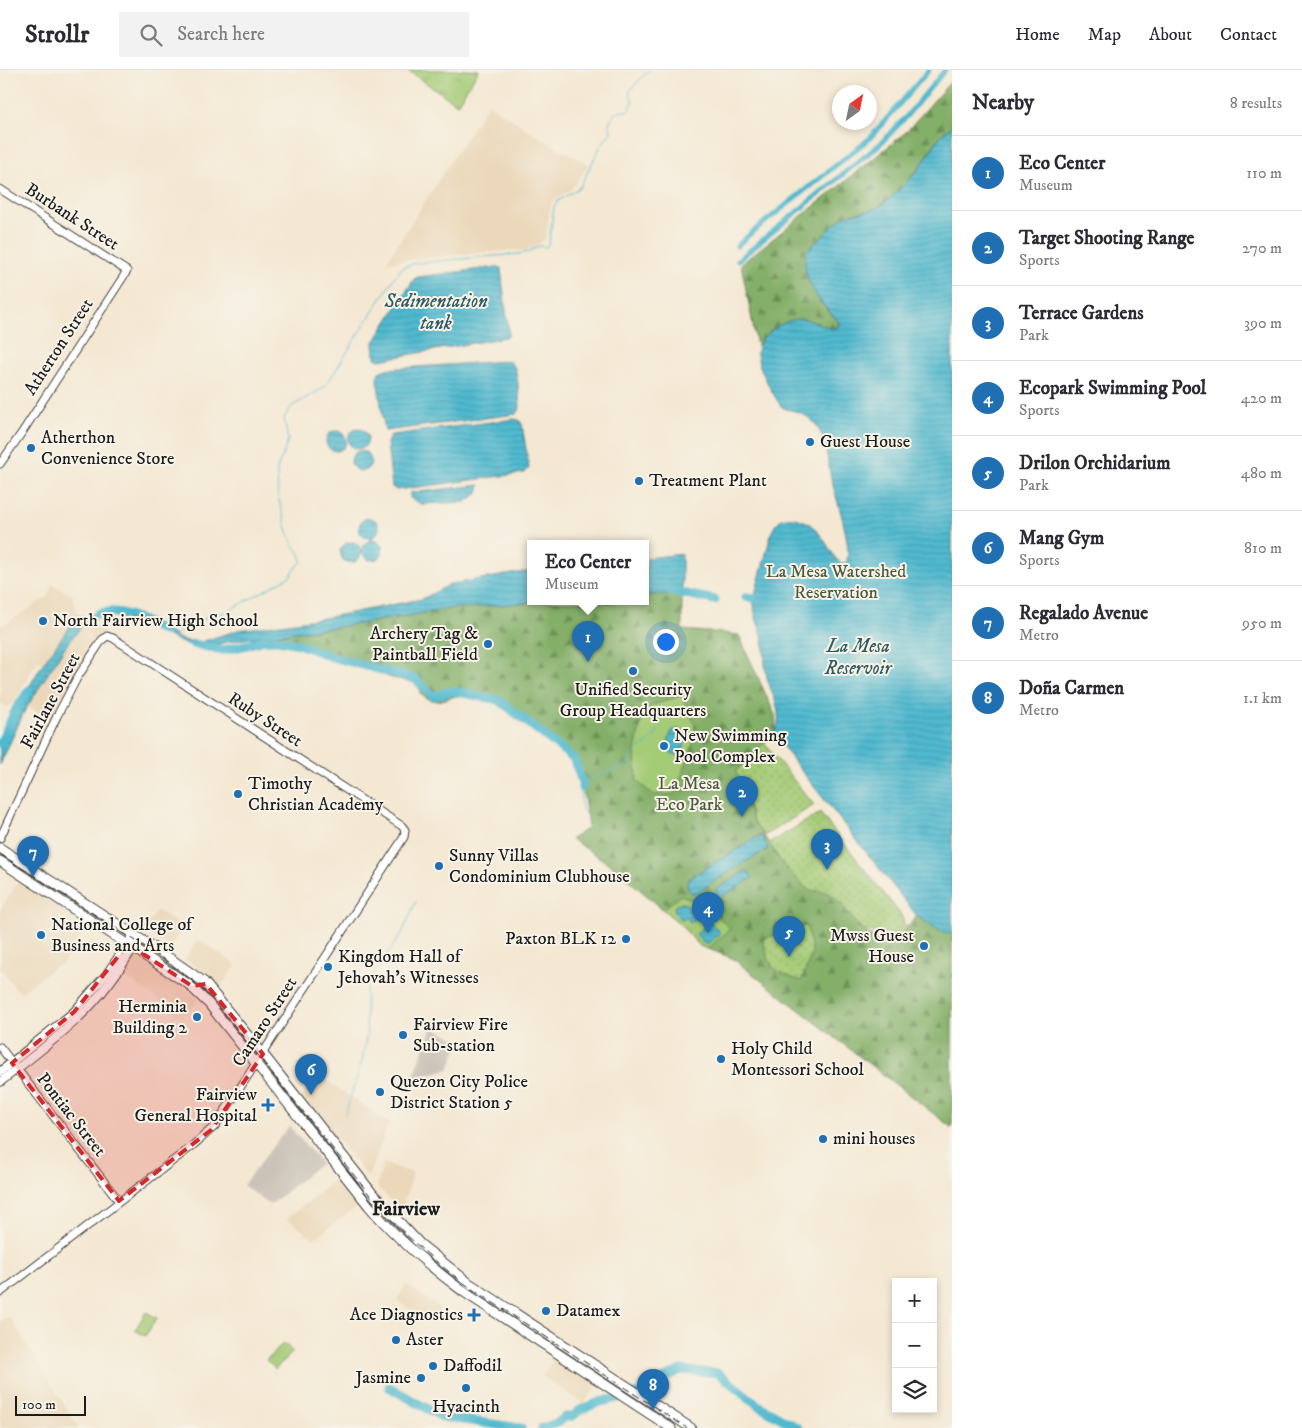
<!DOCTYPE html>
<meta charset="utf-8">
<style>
body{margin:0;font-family:"IM FELL DW Pica",serif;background:#f2f2f3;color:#2b2b33}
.controls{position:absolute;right:15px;bottom:15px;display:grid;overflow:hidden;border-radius:0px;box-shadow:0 2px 8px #0003}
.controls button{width:45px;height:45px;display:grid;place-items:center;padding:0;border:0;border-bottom:1px solid #e1e1e2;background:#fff;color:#2b2b33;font:25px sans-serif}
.compass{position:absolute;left:832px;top:15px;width:45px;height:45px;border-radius:50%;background:#fff;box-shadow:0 2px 8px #0003;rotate:33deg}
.scale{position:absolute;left:15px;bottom:12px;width:71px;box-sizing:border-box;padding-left:5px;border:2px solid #1c1c1c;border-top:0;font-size:14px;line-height:18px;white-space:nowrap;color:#1c1c1c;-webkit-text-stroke:4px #f7f3e8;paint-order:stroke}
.you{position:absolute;left:665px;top:571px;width:18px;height:18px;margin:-12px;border:4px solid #fff;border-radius:50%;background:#1a73e8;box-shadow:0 0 0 8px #1a73e833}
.badge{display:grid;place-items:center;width:32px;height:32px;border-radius:50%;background:#1f6fb2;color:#fff;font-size:16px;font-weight:700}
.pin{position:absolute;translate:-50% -41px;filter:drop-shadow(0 1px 2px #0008)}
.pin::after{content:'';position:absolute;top:26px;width:18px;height:15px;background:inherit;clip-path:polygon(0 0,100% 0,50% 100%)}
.popup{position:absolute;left:527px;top:470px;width:122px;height:65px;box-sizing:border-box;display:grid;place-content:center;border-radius:0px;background:#fff;filter:drop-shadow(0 1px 4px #0005);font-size:16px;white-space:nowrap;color:#7c7c81}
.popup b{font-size:19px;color:#2b2b33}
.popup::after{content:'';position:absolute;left:50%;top:100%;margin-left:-10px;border:10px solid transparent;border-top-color:#fff}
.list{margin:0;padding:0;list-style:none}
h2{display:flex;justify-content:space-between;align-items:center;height:65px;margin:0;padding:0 20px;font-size:21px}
h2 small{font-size:16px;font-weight:400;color:#7c7c81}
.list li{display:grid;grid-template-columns:32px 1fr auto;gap:15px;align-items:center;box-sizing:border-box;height:75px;padding:0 20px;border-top:1px solid #e1e1e2}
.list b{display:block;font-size:19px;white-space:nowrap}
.list p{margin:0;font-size:16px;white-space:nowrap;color:#7c7c81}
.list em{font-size:16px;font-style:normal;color:#7c7c81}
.icon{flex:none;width:28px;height:28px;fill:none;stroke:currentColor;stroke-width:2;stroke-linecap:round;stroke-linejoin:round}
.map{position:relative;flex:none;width:952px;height:1358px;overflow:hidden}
header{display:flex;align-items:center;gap:30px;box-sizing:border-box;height:70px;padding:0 25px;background:#fff;border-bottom:1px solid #e1e1e2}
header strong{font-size:24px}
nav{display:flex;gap:28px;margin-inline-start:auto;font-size:18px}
.search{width:350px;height:45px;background:#f2f2f3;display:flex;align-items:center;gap:12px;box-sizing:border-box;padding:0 18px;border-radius:0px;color:#7c7c81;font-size:19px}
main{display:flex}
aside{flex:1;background:#fff}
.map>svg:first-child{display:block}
.built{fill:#ebd8ba}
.industrial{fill:#cbc3b8}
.grass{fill:url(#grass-tufts);stroke:#607449}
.forest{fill:url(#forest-firs);stroke:#506642;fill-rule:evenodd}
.garden{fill:url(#garden-dots);stroke:#607449}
.pitch{fill:#a4cb76;stroke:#607449}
.water{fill:url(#water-rules);stroke:#366a76}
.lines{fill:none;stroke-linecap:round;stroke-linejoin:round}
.stream{stroke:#51b9cf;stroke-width:1}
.canal{stroke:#51b9cf;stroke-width:5}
.river{stroke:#51b9cf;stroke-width:9}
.tertiary-casing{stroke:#3c3b37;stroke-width:9}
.secondary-casing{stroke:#3c3b37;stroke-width:10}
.primary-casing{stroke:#3c3b37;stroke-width:11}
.tertiary{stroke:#fff;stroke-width:7}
.secondary{stroke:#fff;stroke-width:8}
.primary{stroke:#fff;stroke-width:9}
.rail{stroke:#1c1c1c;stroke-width:1;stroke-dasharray:8 4;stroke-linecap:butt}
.marked{fill:#d62828;fill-opacity:0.2;stroke:#d62828;stroke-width:4;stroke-dasharray:10 6;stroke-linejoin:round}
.poi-dot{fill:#1f6fb2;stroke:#f7f3e8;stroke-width:2}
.labels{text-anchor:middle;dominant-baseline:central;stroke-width:4;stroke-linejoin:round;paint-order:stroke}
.street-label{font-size:18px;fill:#1c1c1c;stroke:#f7f3e8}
.poi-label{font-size:18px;fill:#1c1c1c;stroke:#f7f3e8;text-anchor:start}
.park-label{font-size:18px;fill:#4c593c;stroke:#f7f3e8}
.water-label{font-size:19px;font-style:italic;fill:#315b64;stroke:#f7f3e8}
.quarter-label{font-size:20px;font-weight:bold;fill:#1c1c1c;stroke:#f7f3e8}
</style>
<header>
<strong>Strollr</strong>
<div class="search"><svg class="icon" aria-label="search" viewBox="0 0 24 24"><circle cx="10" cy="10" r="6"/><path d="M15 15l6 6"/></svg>Search here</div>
<nav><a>Home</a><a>Map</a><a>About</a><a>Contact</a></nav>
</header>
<main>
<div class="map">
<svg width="952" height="1358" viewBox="0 0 952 1358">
<defs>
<pattern id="grass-tufts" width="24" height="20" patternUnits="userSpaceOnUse" patternTransform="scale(1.25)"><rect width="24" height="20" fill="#a4cb76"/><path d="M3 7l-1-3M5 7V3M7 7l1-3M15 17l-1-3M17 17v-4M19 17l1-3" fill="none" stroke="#8dae66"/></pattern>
<pattern id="forest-firs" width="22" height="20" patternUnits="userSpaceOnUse" patternTransform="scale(1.25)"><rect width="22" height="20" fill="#83af67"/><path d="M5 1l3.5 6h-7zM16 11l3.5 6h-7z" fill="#6a8e54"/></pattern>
<pattern id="garden-dots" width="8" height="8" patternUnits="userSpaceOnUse" patternTransform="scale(1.25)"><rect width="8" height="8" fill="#a4cb76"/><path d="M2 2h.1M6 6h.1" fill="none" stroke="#8dae66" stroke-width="1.8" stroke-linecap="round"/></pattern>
<pattern id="water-rules" width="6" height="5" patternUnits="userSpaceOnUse" patternTransform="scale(1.25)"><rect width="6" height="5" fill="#51b9cf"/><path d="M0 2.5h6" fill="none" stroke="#469eb1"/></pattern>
</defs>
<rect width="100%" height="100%" fill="#f7f3e8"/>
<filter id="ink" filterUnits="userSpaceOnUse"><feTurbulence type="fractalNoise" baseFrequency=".02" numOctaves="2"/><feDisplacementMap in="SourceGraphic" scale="10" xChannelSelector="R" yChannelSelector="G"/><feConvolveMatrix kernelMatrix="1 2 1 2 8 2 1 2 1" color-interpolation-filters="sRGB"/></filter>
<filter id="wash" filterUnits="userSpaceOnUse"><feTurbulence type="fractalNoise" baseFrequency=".0096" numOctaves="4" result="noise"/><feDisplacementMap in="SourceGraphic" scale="20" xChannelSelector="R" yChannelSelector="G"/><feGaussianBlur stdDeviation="1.12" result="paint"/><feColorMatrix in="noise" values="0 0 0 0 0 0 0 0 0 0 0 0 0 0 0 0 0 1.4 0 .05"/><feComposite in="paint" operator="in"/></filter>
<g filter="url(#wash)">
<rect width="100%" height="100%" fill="#f4e8d3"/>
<!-- built -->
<g class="built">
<path d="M488 34 544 70 589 95 570 120 552 131 545 168 537 176 524 181 512 180 386 192Z"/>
<path d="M52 514 72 525 78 546 43 593 38 589 13 633 7 637 0 633V555L2 556 48 527Z"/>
<path d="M84 550 103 561 78 602 51 650 26 636 62 578Z"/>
<path d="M19 811 87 856 62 894 55 896 20 923 0 898V840Z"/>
<path d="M157 840 183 857 169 877 145 861 144 859Z"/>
<path d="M198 869 236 895 219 919 203 901 185 889Z"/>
<path d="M136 886 182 916 199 931 179 949 165 933 123 906Z"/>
<path d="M318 1005 389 1053 368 1107 302 1027Z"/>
<path d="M383 1093 413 1103 401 1142 377 1116Z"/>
<path d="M336 1109 358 1136 314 1169 287 1149Z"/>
<path d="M406 1215 441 1238 432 1254 397 1230Z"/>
<path d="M9 1246 79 1358H0V1252Z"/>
<path d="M555 1287 597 1314 584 1334 542 1306Z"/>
</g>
<!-- industrial -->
<g class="industrial">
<path d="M432 957 460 971 449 999 413 1008Z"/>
<path d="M289 1056 321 1093 270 1135 243 1115Z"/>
</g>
<!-- grass -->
<path class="grass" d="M407 0H479L457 34Z"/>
<!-- forest -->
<g class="forest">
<path d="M952 10V56L941 65 916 103 890 129 878 138 867 141 853 143 810 177 820 232 839 252 838 257 835 258H830L804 249 771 261 757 276 741 194 827 126 905 63Z"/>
<path d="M682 524V560L723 563 739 565 775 645 776 661 774 664 737 701 754 753 774 779 778 788 820 820C843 825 853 857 875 868 880 871 888 870 894 870L917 846 940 861 952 864V1058L732 888 700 876 680 854 611 795 571 769 588 758 582 712 574 689 499 631 479 630 460 625 438 631 430 630 420 624V614L392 608 360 596 285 574 277 565 359 554 454 538 478 537 541 531H646V525ZM759 766H761L767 780 738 796 688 809Z"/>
</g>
<!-- garden -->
<g class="garden">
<path d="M764 673 814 735 764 766 754 753 736 701Z"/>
<path d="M820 743 901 845 905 856 896 864C888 863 871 863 865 860 860 858 856 853 853 849 839 833 834 818 810 821 799 811 786 800 778 787 775 783 773 778 769 773Z"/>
<path d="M806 856 810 870 812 883 801 911C771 899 771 901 763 869Z"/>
</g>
<!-- pitch -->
<g class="pitch">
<path d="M681 626 695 654 694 671 675 724 653 725 637 711 635 681 641 652 651 636Z"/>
<path d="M681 825 708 836 730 859 707 879 700 876 680 854 663 839Z"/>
<path d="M146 1242 157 1248 145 1266 135 1260Z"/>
<path d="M284 1273 293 1282 275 1299 266 1290Z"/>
</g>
<!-- water -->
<g class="water">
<path d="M952 56V864L940 861 917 846 799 698 774 664C785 646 772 625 767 608 764 595 765 582 763 569 759 553 753 547 754 528L772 461 776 454 781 449C807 443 819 461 831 481 834 486 836 490 841 493H846C854 477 834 423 830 404 827 387 826 371 817 356 811 348 800 342 791 340 787 339 784 339 781 336 773 325 758 297 757 284 755 267 786 248 801 249 811 249 821 255 830 258H835L838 257 839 252C835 246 829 242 825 237 813 223 801 201 806 182L839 150 847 145 867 141 877 138 890 129 916 103 941 65Z"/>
<path d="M497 197 501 198V200L509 265 506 267 380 290 375 288 374 272 414 209 418 207Z"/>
<path d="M506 291C509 292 511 292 513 295 518 300 519 329 520 337L519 341 516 344 385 361 377 308 379 302 386 299Z"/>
<path d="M514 349 519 350 522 354 529 398 525 403 396 420 392 417 387 373 391 365Z"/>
<circle cx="358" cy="369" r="10"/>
<circle cx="336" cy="371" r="10"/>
<circle cx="361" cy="391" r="10"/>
<path d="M480 415 478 423 466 432 421 434 410 428V423Z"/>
<circle cx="369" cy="458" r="10"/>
<path d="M370 470H376L382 476V485L378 489 369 490 364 486 362 481C360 492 351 496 342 489L340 480 346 473 354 472 359 476 362 481 363 475Z"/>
<path d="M682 484V524L646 525V488Z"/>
<path d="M530 501V531H541L478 537 454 538 359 554 237 570 202 577 182 573 162 563 157 559 102 543 84 553 63 580 25 640 0 695V673L13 648 16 639 43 593 78 546 84 547 103 541 164 559 182 570 201 572 238 560 324 548 422 529 451 514Z"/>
<path d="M678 659 683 661 686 665 683 681 678 685 671 683C666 675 668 670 672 661Z"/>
<path d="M759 766 762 767 768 777 767 780 738 796 695 823 690 822 687 815 688 809Z"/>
<path d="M747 800 753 808 720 827 715 820Z"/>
<path d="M681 833C687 833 690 837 691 843L697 845V848L694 851 690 852 688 848 681 849C676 845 673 842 675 836Z"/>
<path d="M710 851 720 863 706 875 696 864Z"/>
</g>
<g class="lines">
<!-- stream -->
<g class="stream">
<path d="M175 565 199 550 226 542 289 507 302 491 299 482 294 476 287 459 278 427 277 400 288 370 284 348 292 336 325 317 394 208 403 197 415 193 518 184 528 182 539 176 546 177 549 173 554 136 558 131 580 117 601 75 611 62 609 53 615 43 629 40 633 32 629 22C635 13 643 8 649 0"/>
<path d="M585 744C580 736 580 726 582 718L596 706 622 698 629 692 632 685 653 668 658 661"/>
<path d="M345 1044 362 991 367 964 366 952V920L369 911 402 863 416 831"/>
</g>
<!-- canal -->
<g class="canal">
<path d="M737 176 750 164 870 68 929 0"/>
<path d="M738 190 880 74 905 48 945 0"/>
</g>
<!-- river -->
<g class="river">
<path d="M671 521 715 530"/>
<path d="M746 527 754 528"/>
<path d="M98 544C120 536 144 551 163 561"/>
<path d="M193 574 224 580 247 575 263 570H278L299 574 332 587 415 609 433 626 454 621 499 630 574 689 582 712V718"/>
<path d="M0 674 16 639 29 620"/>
<path d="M389 1317 442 1347 521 1358"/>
<path d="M542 1358 557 1353 565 1347 573 1346 580 1340 600 1332 635 1324H651L659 1311 681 1300 718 1303 758 1335 798 1358"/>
</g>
</g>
</g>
<g filter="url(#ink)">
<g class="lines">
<defs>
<g id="tertiary">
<path d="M0 119 127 201 23 361 0 394"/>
<path d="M0 768 57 646 77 608 102 570 107 566 113 568 402 756 405 760 404 767 215 1056 191 1077 0 1223"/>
<path d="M0 977 119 1131"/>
</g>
<g id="secondary">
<path d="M0 1002 74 942 106 905 134 865"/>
<path d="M0 1012C27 991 54 971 78 948 103 925 122 897 139 868"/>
</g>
<g id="primary">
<path d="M0 778 165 885 204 912 263 984 372 1123 420 1174 469 1213 691 1358"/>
<path d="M0 791 188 914 209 934 369 1136C397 1169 429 1196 464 1222L671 1358"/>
</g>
</defs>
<!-- tertiary casing -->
<use href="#tertiary" class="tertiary-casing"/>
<!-- secondary casing -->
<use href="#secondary" class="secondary-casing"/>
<!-- primary casing -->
<use href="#primary" class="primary-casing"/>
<!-- tertiary -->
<use href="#tertiary" class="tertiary"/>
<!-- secondary -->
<use href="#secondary" class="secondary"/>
<!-- primary -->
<use href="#primary" class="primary"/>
<!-- rail -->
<path class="rail" d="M0 784 158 885C180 900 200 916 218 935L377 1134C407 1168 438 1195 475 1221L687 1358"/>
</g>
</g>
<!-- marked area -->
<path class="marked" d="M128 874 192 916 206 914 263 984 211 1060 119 1131 12 993 74 942Z"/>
<!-- markers -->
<g class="poi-dot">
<circle cx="810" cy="372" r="5"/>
<circle cx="31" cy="378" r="5"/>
<circle cx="639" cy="411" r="5"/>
<circle cx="43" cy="551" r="5"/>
<circle cx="488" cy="574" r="5"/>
<circle cx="633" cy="601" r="5"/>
<circle cx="664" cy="676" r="5"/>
<circle cx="238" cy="724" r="5"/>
<circle cx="439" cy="796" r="5"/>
<circle cx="41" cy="865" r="5"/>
<circle cx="626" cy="869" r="5"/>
<circle cx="924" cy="876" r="5"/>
<circle cx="328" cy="897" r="5"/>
<circle cx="197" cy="947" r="5"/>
<circle cx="403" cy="965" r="5"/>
<circle cx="721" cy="989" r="5"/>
<circle cx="380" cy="1022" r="5"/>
<path d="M265.5 1027.5h5v5h5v5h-5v5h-5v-5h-5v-5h5z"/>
<circle cx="823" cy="1069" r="5"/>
<circle cx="546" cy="1241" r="5"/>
<path d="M471.5 1237.5h5v5h5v5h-5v5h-5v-5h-5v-5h5z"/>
<circle cx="396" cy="1270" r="5"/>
<circle cx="433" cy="1296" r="5"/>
<circle cx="421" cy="1308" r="5"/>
<circle cx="466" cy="1318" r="5"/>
</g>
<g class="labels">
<!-- street labels -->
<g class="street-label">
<text transform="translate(72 147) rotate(33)">Burbank Street</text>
<text transform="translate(59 277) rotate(-57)">Atherton Street</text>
<text transform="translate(51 631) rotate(-62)">Fairlane Street</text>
<text transform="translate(265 650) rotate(33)">Ruby Street</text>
<text transform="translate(265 952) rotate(-57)">Camaro Street</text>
<text transform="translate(71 1045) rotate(52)">Pontiac Street</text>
</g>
<!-- poi labels -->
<g class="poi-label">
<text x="41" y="368">Atherthon<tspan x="41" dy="21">Convenience Store</tspan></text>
<text x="820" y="372">Guest House</text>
<text x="649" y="411">Treatment Plant</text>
<text x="53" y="551">North Fairview High School</text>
<text x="478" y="564" text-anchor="end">Archery Tag &amp;<tspan x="478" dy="21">Paintball Field</tspan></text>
<text x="633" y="620" text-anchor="middle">Unified Security<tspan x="633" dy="21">Group Headquarters</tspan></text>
<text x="674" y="666">New Swimming<tspan x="674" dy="21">Pool Complex</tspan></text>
<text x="248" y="714">Timothy<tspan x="248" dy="21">Christian Academy</tspan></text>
<text x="449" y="786">Sunny Villas<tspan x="449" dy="21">Condominium Clubhouse</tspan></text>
<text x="51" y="855">National College of<tspan x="51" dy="21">Business and Arts</tspan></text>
<text x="914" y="866" text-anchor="end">Mwss Guest<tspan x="914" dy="21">House</tspan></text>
<text x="616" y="869" text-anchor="end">Paxton BLK 12</text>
<text x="338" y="887">Kingdom Hall of<tspan x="338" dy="21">Jehovah's Witnesses</tspan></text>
<text x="187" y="937" text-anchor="end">Herminia<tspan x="187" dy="21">Building 2</tspan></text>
<text x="413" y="955">Fairview Fire<tspan x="413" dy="21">Sub-station</tspan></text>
<text x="731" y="979">Holy Child<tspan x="731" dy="21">Montessori School</tspan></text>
<text x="390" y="1012">Quezon City Police<tspan x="390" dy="21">District Station 5</tspan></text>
<text x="257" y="1025" text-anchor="end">Fairview<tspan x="257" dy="21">General Hospital</tspan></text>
<text x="833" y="1069">mini houses</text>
<text x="556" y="1241">Datamex</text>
<text x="463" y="1245" text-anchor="end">Ace Diagnostics</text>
<text x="406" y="1270">Aster</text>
<text x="443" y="1296">Daffodil</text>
<text x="411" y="1308" text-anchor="end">Jasmine</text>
<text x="466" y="1337" text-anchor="middle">Hyacinth</text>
</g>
<!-- park labels -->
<g class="park-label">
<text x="836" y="502">La Mesa Watershed<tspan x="836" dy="21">Reservation</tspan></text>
<text x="689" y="714">La Mesa<tspan x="689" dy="21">Eco Park</tspan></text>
</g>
<!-- water labels -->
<g class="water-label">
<text x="436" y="231">Sedimentation<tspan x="436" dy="22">tank</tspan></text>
<text x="858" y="576">La Mesa<tspan x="858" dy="22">Reservoir</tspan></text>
</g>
<!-- quarter labels -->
<g class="quarter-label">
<text x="406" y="1139">Fairview</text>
</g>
</g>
</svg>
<div class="controls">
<button>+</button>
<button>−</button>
<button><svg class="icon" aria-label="layers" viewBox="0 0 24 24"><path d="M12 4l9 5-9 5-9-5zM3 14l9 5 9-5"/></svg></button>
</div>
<svg class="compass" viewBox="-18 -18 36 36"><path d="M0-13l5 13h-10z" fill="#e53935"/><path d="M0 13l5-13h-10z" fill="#7c7c81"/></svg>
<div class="scale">100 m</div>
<div class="you"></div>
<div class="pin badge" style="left:588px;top:592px">1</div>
<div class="popup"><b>Eco Center</b>Museum</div>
<div class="pin badge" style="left:742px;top:747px">2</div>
<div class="pin badge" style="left:827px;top:800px">3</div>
<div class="pin badge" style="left:708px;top:863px">4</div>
<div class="pin badge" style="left:789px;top:887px">5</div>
<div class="pin badge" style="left:311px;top:1025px">6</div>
<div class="pin badge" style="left:33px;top:807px">7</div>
<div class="pin badge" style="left:653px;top:1340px">8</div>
</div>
<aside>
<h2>Nearby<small>8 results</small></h2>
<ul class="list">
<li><span class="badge">1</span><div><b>Eco Center</b><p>Museum</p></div><em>110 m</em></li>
<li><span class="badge">2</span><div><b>Target Shooting Range</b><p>Sports</p></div><em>270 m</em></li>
<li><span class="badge">3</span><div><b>Terrace Gardens</b><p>Park</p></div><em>390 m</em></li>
<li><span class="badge">4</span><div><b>Ecopark Swimming Pool</b><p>Sports</p></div><em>420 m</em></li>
<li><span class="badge">5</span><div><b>Drilon Orchidarium</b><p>Park</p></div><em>480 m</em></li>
<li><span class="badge">6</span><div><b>Mang Gym</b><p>Sports</p></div><em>810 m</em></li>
<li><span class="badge">7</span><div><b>Regalado Avenue</b><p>Metro</p></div><em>950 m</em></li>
<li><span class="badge">8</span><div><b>Doña Carmen</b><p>Metro</p></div><em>1.1 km</em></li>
</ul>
</aside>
</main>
